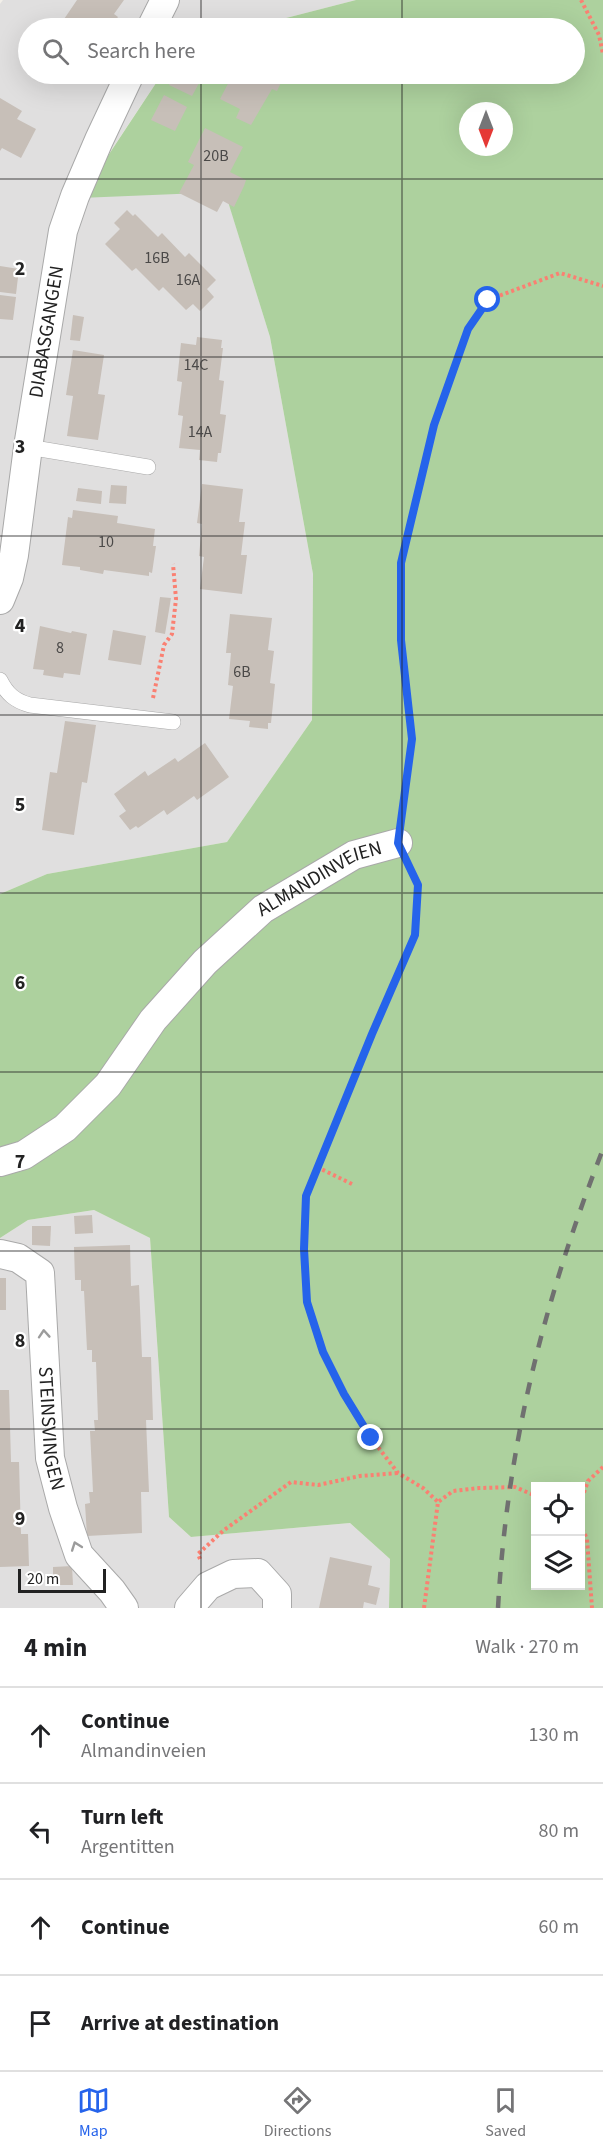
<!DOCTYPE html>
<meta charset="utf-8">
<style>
body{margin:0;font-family:"Source Sans 3",sans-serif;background:#f6f6f6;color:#202124}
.controls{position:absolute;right:18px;bottom:18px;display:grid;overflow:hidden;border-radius:0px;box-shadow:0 6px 24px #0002}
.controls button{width:54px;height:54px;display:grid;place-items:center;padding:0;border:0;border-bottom:2px solid #e0e0e0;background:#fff;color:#202124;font:30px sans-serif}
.compass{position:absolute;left:459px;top:102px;width:54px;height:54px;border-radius:50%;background:#fff;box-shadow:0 6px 24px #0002;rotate:180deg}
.scale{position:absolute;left:18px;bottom:15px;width:88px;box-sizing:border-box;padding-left:6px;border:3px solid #222;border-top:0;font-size:16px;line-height:21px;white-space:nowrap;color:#222;-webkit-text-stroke:4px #fff;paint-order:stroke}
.stop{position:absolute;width:18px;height:18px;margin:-14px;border:4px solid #2563eb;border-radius:50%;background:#fff}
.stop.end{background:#2563eb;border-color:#fff;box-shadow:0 2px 6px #0008}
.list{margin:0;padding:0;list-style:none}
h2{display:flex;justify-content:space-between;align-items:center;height:78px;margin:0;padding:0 24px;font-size:26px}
h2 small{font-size:20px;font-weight:400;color:#757577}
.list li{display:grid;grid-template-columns:39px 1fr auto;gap:18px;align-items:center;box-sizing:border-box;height:96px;padding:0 24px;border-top:2px solid #e0e0e0}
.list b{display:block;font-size:22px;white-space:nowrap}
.list p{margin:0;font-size:20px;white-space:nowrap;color:#757577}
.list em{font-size:20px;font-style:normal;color:#757577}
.icon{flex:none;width:33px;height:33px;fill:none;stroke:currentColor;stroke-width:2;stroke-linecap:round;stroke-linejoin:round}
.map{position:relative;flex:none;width:603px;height:1608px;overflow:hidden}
.search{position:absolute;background:#fff;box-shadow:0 6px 24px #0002;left:18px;right:18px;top:18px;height:66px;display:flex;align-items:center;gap:15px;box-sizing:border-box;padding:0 21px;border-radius:33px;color:#757577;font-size:22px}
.sheet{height:462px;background:#fff}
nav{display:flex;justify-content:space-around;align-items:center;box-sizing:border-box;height:84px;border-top:2px solid #e0e0e0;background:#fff;font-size:16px;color:#757577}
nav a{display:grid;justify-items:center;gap:3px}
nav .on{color:#2563eb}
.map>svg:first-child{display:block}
.residential{fill:#e0dfdf}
.forest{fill:#add19e;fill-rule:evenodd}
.building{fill:#c7bfb8}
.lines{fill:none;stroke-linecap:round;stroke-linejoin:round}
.lane-casing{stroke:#a9a9a9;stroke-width:16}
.street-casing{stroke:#a9a9a9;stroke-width:30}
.path{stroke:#fa8072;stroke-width:4;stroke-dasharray:3 3;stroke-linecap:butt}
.lane{stroke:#fff;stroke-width:15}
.street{stroke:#fff;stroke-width:28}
.rail{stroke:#707070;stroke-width:4.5;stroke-dasharray:12 12;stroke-linecap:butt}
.oneway{stroke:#9c9c9c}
.route{stroke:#2563eb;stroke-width:8}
.grid{fill:none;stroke:#222;stroke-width:1.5;stroke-opacity:0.55}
.labels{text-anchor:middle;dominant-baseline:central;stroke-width:4.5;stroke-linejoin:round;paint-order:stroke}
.number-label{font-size:16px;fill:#4b4948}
.street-label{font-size:20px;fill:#222;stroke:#fff}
.grid-label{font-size:20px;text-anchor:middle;font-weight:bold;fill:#222;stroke:#fff;stroke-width:4.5;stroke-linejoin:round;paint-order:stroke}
</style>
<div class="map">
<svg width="603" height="1608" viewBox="0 0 603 1608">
<rect width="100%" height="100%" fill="#f2efe9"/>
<!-- residential -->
<g class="residential">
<path d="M3 0H356L247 28H28V74H162L80 197 225 191 270 337 313 574 312 720 227 842 47 874 0 894V4Z"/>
<path d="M94 1210 150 1238 169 1517 191 1537 350 1523 390 1559 389 1608H0V1238L28 1220Z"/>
</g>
<!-- forest -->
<path class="forest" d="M356 0H603V1608H389L390 1559 350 1523 191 1537 169 1517 150 1238 94 1210 28 1220 0 1238V894L47 874 227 842 312 720 313 574 270 337 225 192 80 198 162 74H574V28H247ZM468 111H504V147H468ZM536 1486H580V1586H536Z"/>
<!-- building -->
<g class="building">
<path d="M77 0H124L114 14 118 17 110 28H58Z"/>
<path d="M174 74H204L192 96 169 85Z"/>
<path d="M233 74H285L277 91 272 89 251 125 236 118 240 109 220 99Z"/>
<path d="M164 95 187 107 175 131 151 120Z"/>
<path d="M0 98 22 111 17 119 36 129 21 158 2 148 0 151Z"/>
<path d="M205 128 243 147 230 172 246 180 244 186 234 207 223 201 217 212 179 193 194 165 188 162Z"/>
<path d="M127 210 133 216 135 214 158 237 162 233 185 257 189 253 216 280 207 289 214 297 200 311 193 304 186 310 163 287 159 291 136 268 132 271 105 244 120 229 114 223Z"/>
<path d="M0 266 19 269 16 294 0 292Z"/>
<path d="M0 295 16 297 13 320 0 319Z"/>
<path d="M73 315 84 317 80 341 70 340Z"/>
<path d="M197 337 222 340 221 348H223L219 380 224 381 220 414 226 415 221 453H218L217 462 199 460 200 450 179 448 183 416 178 415 182 382 177 381 181 343 196 345Z"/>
<path d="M73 350 104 355 98 394 105 395 98 440 67 436 73 396 66 395Z"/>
<path d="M202 484 243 489 239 522H245L241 555H247L242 594 200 589 204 557 199 556 202 524 197 523Z"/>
<path d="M111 485 127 486 126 504 109 503Z"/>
<path d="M78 488 102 491 101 504 76 501Z"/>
<path d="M73 510 118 516 117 523 155 529 153 546H156L152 573 149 572V576L104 570 103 574 80 570V567L62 565 68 517 72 518Z"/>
<path d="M160 597 171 598 165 634 155 632Z"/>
<path d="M230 614 272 618 268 650 274 651 270 683 275 684 271 723H268V729L249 727 250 721 229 719 233 686 228 685 231 653H226Z"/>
<path d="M40 626 71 633 72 631 87 634 80 675 64 673 63 678 43 675 44 670 33 669Z"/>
<path d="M113 630 146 636 141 665 108 660Z"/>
<path d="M65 721 96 725 87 783 82 782 74 835 42 830 50 772 57 773Z"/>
<path d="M205 743 229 777 197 800 194 796 167 815 164 810 138 828 136 826 130 830 119 816 126 811 114 794 145 771 148 776 175 758 178 762Z"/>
<path d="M92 1215 93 1233 75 1234 74 1216Z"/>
<path d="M32 1226H51L50 1246 32 1245Z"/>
<path d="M130 1245 131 1286 139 1285 142 1357H151L153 1420H146L149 1492H141L142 1533 87 1536 85 1504 90 1503 89 1492H93L90 1431H95L94 1420H98L96 1362H92V1350H87L84 1291H81V1280H75L74 1247Z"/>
<rect x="0" y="1278" width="6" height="32"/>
<path d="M0 1390H9L11 1462H19L21 1534H28L29 1566 0 1567Z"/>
<path d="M330 1557 372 1566 368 1585 380 1588 376 1605 364 1602 363 1608H319Z"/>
<path d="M72 1566 73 1585H53V1567Z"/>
</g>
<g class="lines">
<defs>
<g id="lane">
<path d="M28 447 148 467"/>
<path d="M0 680C7 694 15 701 30 705L173 722"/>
</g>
<g id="street">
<path d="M151 28 165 0"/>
<path id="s1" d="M0 600 9 578 14 555 28 447 63 231 75 196 99 140 130 74"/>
<path id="s2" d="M0 1162 24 1155 65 1128 108 1085 153 1020 205 962 263 909 354 855 398 843"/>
<path id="s3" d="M0 1254 18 1258 40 1273 50 1458 63 1508 79 1555 112 1591 124 1608"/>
<path d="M189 1608 208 1586 233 1574 258 1573 277 1594V1608"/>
</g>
</defs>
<!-- lane casing -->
<use href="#lane" class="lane-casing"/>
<!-- street casing -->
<use href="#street" class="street-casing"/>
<!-- path -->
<g class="path">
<path d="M581 0 599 35 603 54"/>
<path d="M153 698 164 645 172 634 176 599 173 564"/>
<path d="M402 816 412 739 401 640V563L434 425 468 329 488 300 560 273 603 286"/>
<path d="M319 1168 306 1196 304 1249 307 1302 323 1352 344 1394 371 1438 398 1473 423 1488 438 1502"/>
<path d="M352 1184 319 1168 372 1034 415 935 418 885 410 869"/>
<path d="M580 1504 588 1481 603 1467"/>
<path d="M580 1523 587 1539 592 1608"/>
<path d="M200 1559 198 1554 224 1530 291 1482 318 1485 360 1476 398 1473"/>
<path d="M424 1608 438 1502 453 1491 479 1488 515 1487 536 1496"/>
</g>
<!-- lane -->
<use href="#lane" class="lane"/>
<!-- street -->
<use href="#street" class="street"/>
<!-- rail -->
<path class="rail" d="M498 1608C507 1445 544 1301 603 1149"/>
</g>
<!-- one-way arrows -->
<defs><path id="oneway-chevron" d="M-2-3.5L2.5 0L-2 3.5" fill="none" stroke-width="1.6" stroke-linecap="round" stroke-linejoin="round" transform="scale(1.5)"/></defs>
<g class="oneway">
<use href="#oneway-chevron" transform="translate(44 1334) rotate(-94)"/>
<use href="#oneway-chevron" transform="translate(76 1546) rotate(-110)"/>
</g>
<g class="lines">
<!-- route -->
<path class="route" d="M371 1438 344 1394 323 1352 307 1302 304 1249 306 1196 372 1034 415 935 418 885 398 843 412 739 401 640V563L434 425 468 329 488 300"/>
</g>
<!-- grid -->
<path class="grid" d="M201 0V28M402 0V28M201 74V1608M402 74V1608M0 179H603M0 357H603M0 536H603M0 715H603M0 893H603M0 1072H603M0 1251H603M0 1429H603"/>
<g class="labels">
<!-- number labels -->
<g class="number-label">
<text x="216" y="156">20B</text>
<text x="157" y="258">16B</text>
<text x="188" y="280">16A</text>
<text x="196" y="365">14C</text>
<text x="200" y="432">14A</text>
<text x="106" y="542">10</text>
<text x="60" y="648">8</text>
<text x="242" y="672">6B</text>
</g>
<!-- street labels -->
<g class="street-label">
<text stroke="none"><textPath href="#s1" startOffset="273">DIABASGANGEN</textPath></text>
<text stroke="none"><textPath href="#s2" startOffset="435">ALMANDINVEIEN</textPath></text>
<text stroke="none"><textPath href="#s3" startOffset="201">STEINSVINGEN</textPath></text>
</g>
</g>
<g class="grid-label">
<text x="20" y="275">2</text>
<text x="20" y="453">3</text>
<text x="20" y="632">4</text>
<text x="20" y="811">5</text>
<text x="20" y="989">6</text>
<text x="20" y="1168">7</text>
<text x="20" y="1347">8</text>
<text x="20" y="1525">9</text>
</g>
</svg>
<div class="controls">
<button><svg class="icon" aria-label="locate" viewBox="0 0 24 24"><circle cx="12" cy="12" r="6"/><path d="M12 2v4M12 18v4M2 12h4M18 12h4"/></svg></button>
<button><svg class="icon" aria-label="layers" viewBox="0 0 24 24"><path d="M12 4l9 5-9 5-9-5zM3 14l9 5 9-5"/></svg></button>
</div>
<svg class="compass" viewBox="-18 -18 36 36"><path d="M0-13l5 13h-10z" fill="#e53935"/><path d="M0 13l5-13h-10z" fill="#757577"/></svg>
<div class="scale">20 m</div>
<div class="stop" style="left:488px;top:300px"></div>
<div class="stop end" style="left:371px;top:1438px"></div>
<div class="search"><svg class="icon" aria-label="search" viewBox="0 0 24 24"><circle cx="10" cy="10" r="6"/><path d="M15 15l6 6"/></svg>Search here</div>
</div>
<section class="sheet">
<h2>4 min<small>Walk · 270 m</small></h2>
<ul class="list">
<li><svg class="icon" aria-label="ahead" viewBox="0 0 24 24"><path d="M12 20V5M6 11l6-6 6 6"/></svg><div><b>Continue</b><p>Almandinveien</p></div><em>130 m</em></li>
<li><svg class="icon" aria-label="left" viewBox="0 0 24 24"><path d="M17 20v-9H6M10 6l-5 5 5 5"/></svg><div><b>Turn left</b><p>Argentitten</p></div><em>80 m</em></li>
<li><svg class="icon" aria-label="ahead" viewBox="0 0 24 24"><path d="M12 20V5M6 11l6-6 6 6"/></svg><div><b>Continue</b></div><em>60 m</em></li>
<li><svg class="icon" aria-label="arrive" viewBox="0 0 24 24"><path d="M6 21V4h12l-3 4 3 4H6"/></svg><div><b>Arrive at destination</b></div></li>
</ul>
</section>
<nav>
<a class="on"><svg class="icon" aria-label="map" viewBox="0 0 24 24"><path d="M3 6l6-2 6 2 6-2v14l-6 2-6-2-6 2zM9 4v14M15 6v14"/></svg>Map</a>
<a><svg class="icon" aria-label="directions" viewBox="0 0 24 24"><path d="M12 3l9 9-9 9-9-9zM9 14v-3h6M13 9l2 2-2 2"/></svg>Directions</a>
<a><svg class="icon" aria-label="saved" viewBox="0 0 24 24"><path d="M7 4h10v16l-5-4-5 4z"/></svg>Saved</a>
</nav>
